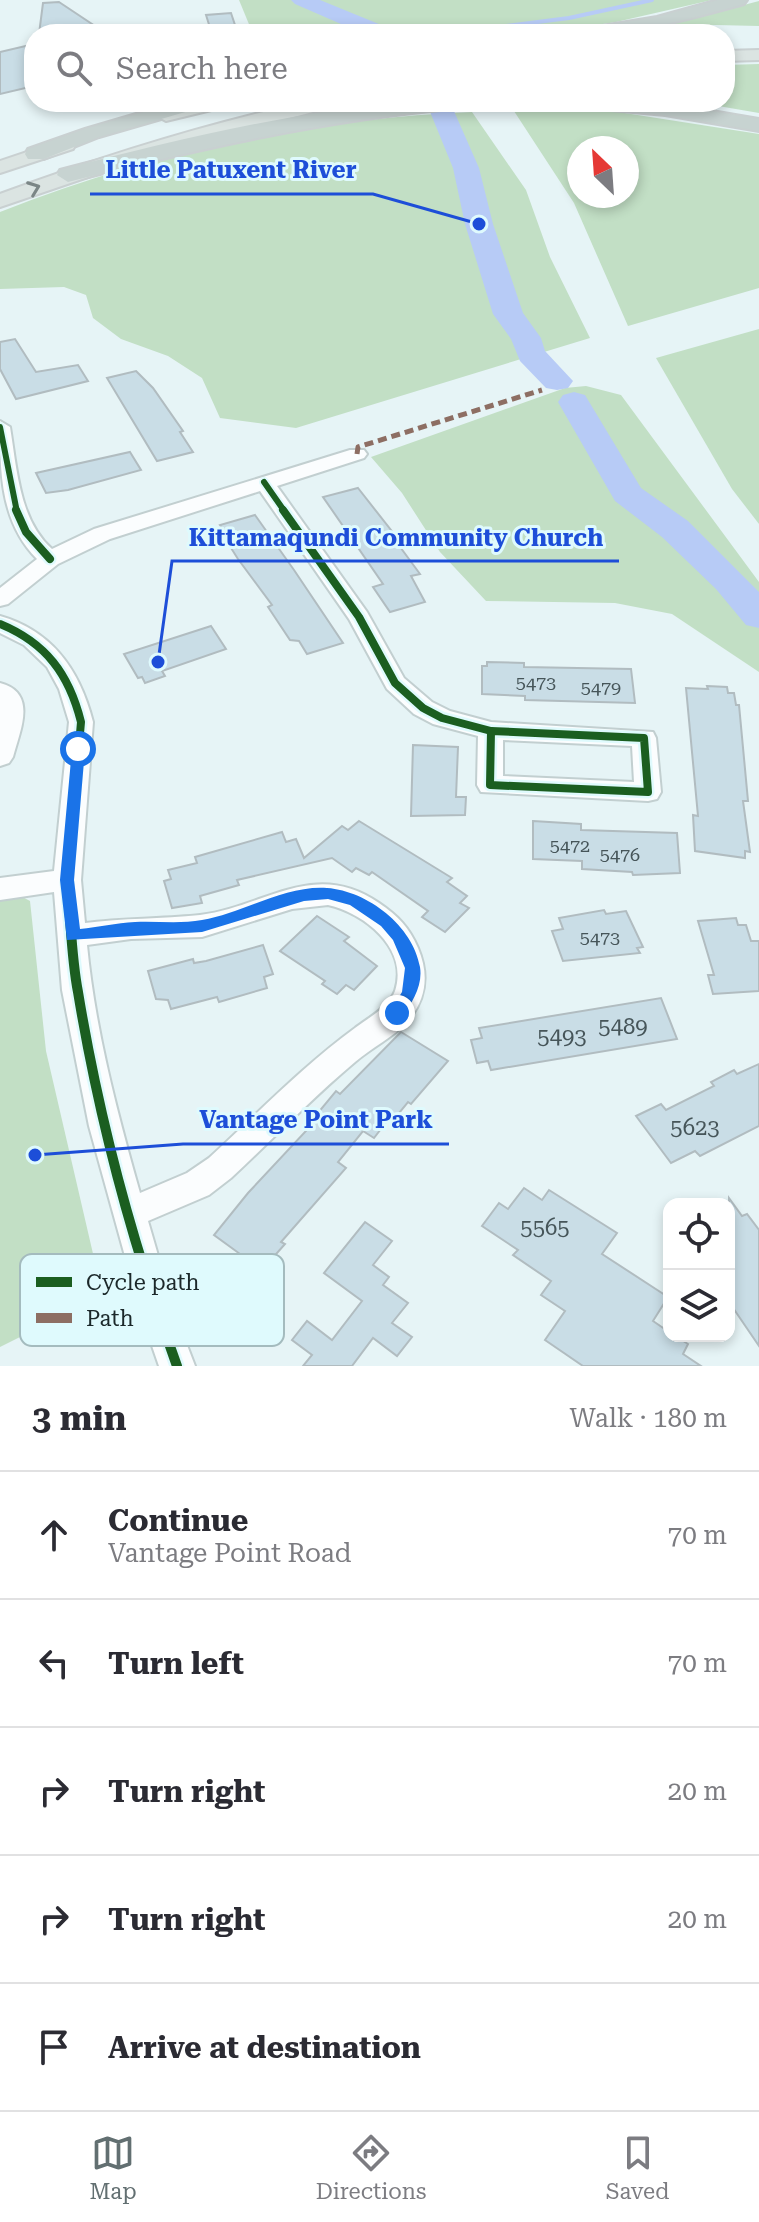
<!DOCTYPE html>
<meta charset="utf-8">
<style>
body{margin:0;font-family:"Roboto Serif",serif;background:#f7f7f7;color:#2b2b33}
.controls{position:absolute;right:24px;bottom:24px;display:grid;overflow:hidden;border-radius:16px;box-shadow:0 4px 12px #0003}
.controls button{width:72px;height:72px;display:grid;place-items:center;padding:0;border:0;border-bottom:2px solid #e1e1e2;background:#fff;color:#2b2b33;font:40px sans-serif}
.compass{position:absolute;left:567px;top:136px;width:72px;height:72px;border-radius:50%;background:#fff;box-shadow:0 4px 12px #0003;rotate:335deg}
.stop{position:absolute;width:24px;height:24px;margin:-18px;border:6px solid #1a73e8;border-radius:50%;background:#fff}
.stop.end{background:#1a73e8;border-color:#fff;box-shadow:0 2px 8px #0008}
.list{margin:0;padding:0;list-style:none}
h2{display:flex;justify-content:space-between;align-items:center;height:104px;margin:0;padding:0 32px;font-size:34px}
h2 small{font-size:26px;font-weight:400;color:#7c7c81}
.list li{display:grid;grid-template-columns:52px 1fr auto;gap:24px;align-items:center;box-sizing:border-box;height:128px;padding:0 32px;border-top:2px solid #e1e1e2}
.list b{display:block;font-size:30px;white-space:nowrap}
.list p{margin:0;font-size:26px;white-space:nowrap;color:#7c7c81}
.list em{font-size:26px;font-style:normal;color:#7c7c81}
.icon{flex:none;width:44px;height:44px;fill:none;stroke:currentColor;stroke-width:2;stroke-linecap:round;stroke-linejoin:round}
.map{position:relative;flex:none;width:759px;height:1366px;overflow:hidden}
.search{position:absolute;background:#fff;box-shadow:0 4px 12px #0003;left:24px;right:24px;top:24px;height:88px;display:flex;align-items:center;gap:20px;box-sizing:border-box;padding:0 28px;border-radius:32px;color:#7c7c81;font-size:30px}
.sheet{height:744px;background:#fff}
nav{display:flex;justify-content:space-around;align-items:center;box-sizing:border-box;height:112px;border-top:2px solid #e1e1e2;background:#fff;font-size:22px;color:#7c7c81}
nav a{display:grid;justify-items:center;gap:4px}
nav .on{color:#626f71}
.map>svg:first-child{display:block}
.green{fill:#c2dfc5;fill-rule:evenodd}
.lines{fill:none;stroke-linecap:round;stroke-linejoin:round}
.stream{stroke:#b7cbf6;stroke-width:4}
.river{fill:#b7cbf6;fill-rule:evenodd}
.building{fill:#c9dde6;stroke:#b1bcc0;stroke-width:2}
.minor-casing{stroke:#c2cfd0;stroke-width:4}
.major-casing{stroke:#c9d0d1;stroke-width:4}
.highway-casing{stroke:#c9d0d1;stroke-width:4}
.minor{fill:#fbfdfe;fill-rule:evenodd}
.major{fill:#dbe4e2;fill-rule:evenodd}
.highway{fill:#c7d3d1;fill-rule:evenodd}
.quiet{stroke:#8d6e63;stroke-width:5;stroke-dasharray:9 5;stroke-linecap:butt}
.cycleway-far2-casing{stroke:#dffafd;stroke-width:10}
.cycleway-far1-casing{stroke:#dffafd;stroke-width:13}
.cycleway-casing{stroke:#dffafd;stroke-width:15}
.cycleway-far2{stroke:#1b5e20;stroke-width:6}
.cycleway-far1{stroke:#1b5e20;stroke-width:8}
.cycleway{stroke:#1b5e20;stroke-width:10}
.oneway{stroke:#7b8686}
.route{fill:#1a73e8}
.labels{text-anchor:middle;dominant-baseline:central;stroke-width:6;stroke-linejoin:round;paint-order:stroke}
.number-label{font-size:18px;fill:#465559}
.near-number-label{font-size:22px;fill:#465559}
.key{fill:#dffafd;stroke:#a4bbbe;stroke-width:2}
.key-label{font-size:22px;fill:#1b282a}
.leader{fill:none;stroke:#1d4ed8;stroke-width:3}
.callout-dot{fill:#1d4ed8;stroke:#dffafd;stroke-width:3}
.callout-label{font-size:24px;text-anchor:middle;font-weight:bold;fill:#1d4ed8;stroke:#dffafd;stroke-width:6;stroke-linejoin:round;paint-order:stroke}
</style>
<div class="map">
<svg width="759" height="1366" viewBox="0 0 759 1366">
<rect width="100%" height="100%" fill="#e6f4f6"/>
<!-- green -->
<g class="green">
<path d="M239 0H712L616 22 538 34H253Z"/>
<path d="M759 1V26L672 24Z"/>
<path d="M759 64V113L695 102H725V65Z"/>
<path d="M580 106 759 134V288L628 326 574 203 512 108ZM579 148H627V196H579Z"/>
<path d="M472 112 526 190 550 257 590 338 296 428 220 418 202 378 168 356 121 339 93 318 86 295 64 287 0 289V212C151 152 309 119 472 112Z"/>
<path d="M759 329V524L732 489 656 358Z"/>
<path d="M586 386 621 395 759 582V672L672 614 615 603 486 601 440 552 402 493 371 457 565 388Z"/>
<path d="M15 893 30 901 46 1051 94 1258 60 1272 56 1319 0 1347V896Z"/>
</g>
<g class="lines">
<!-- stream -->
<path class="stream" d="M444 34 569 18 652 0"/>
<!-- river -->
<g class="river">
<path d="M291 0H320L391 29 394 34H364L295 4Z"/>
<path d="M426 102H450L479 168 493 224 523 313 541 338 545 351 573 381 568 388 557 390 546 388 520 361 511 339 493 314 465 224 453 168Z"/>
<path d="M574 392 585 395 641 488 688 521 759 592V628L746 625 716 589 662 537 615 501 558 402 563 395Z"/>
</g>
</g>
<!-- building -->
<g class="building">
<path d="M59 2 107 34H39L43 3Z"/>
<path d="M231 13 238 34H212L206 15Z"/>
<path d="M34 44V86L0 94V52Z"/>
<path d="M15 339 36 372 78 365 88 381 16 399 0 369V342Z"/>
<path d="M136 371 153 388 183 431 180 432 193 452 157 461 107 378Z"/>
<path d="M130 452 141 470 68 490 46 493 36 473Z"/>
<path d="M358 488 398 539 395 540 420 574 411 576 425 602 390 612 373 587 383 584 323 497Z"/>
<path d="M255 515 294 570 343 643 307 654 299 641 290 640 268 607 272 605 238 559 231 548 235 547 220 525Z"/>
<path d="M211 626 226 649 162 671 165 676 145 683 142 677 138 678 124 654Z"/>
<path d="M487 662 524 663V667L631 669 635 703 525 700V696L482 694V666H487Z"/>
<path d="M707 686 727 687 728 693H734L736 705H739L748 801H743L750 852 745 851V858L695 851 693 815 698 816 686 688 708 689Z"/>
<path d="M413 745 458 747 456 797H466L465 815 411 816Z"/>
<path d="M359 821 452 878 447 882 467 896 460 903 469 908 445 932 422 917 428 911 372 872 369 875 356 868 352 872 332 858 237 880 239 885 200 896 202 903 172 908 164 881 171 879 168 870 197 863 195 857 282 832 286 842 296 839 304 858 342 826 348 830Z"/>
<path d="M533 821 581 824V830L677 833 680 873 633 875 632 872 582 869V861L533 859Z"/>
<path d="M604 910 606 914 626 911 643 947 637 948 640 953 563 961 552 931 563 929 559 918Z"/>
<path d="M317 916 349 937 344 941 377 966 354 990 346 985 337 994 322 984 325 981 280 951Z"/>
<path d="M736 918 738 925H746L751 941H759V991L713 994 708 975H714L698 921Z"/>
<path d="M263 945 273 974 264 977 267 988 219 1002 217 997 171 1009 168 1000 156 999 148 971 193 959 194 963 206 961Z"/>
<path d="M661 998 677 1039 491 1070 488 1061 477 1063 471 1040 482 1038 479 1028Z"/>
<path d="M401 1032 448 1061 411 1104 408 1102 395 1118 391 1116 374 1138 363 1131 338 1162 346 1168 281 1242 285 1244 262 1270 214 1235 248 1193 320 1116 317 1114 336 1091 340 1094Z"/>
<path d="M759 1064V1126L700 1156 695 1151 671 1163 636 1116 661 1104 666 1110 714 1086 711 1082 734 1070 737 1074Z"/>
<path d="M524 1188 542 1200 549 1190 617 1233 602 1254 668 1297 653 1321 669 1332V1336H675L688 1344 683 1354 701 1366H583L545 1340 565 1311 541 1295 551 1281 513 1255 518 1250 482 1226 499 1203 508 1209Z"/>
<path d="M729 1198 742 1216 747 1214 759 1230V1346L729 1302Z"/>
<path d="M365 1222 392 1241 373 1265 389 1277 383 1285 408 1303 392 1323 412 1337 397 1356 373 1338 352 1366H303L312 1355 292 1340 307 1321 332 1340 362 1301 324 1273Z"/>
</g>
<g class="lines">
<defs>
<g id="minor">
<path d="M0 421 10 427C17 469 19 520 52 549L94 529 350 450H364L367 454 364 458 277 486 367 612 404 678 432 702 450 711 491 722 653 732 656 738 661 792 657 799 648 801 481 792 477 785 478 736 433 724 414 714 387 689 349 619 260 491 110 539 58 564 8 604 0 606V588L37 559C0 522 0 471 0 421ZM503 740 632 746 634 782 503 776Z"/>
<path d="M0 616C53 631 80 671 93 722L81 880 85 923C123 918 162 919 200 915 265 907 314 858 379 903 398 916 409 927 418 948 429 974 427 998 408 1021 394 1037 371 1048 355 1062 312 1098 272 1140 231 1178L209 1195 148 1221 175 1314 195 1366H159L141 1314 89 1126 62 990 54 892 0 900V878L54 871 69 722 59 689 47 667 24 645 0 633ZM328 905C364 913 409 948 395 991 389 1007 368 1018 355 1028 303 1066 257 1114 209 1158L187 1173 140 1193C117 1112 95 1029 87 945L131 939 202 937 292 909Z"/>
<path d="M0 683C38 693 20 730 13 757L9 763 0 766Z"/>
</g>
<g id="major">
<path d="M759 50V60L725 61V51Z"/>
<path d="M200 102H231L228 106 166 121 157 116 160 112Z"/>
<path d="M306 102H339L336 106 170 149 0 207V194C100 157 202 125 306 102Z"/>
<path d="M66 139 75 145 73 149 0 173V161Z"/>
</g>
<g id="highway">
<path d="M718 0H747L744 4C689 19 638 34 581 34L590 28 657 17Z"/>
<path d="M177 102H209L206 106 99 137 44 159H28L25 154 28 149 85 129Z"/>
<path d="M394 102H473L463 108C328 119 199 149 68 182L57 175 60 170C170 141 281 115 394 102Z"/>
<path d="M579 102 665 103 759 119V131L665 115 589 108Z"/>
</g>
</defs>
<!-- minor casing -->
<use href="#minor" class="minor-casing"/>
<!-- major casing -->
<use href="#major" class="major-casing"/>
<!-- highway casing -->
<use href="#highway" class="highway-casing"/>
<!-- minor -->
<use href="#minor" class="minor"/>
<!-- major -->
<use href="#major" class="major"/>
<!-- highway -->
<use href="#highway" class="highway"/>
<!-- quiet -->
<path class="quiet" d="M357 454 358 447 542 390"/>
<defs>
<g id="cycleway-far2">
<path d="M0 427 17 512"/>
<path d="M264 482 285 512"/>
</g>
<g id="cycleway-far1">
<path d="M16 510 26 532 50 559"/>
<path d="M283 510 359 617 395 683 423 708 442 718 491 731"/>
<path d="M0 624C46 643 69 674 81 722L67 884"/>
<path d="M491 731 644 738 648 792 490 785Z"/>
</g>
<path id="cycleway" d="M67 882C71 919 71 956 78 992 99 1119 133 1246 177 1366"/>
</defs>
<!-- cycleway-far2 casing -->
<use href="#cycleway-far2" class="cycleway-far2-casing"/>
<!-- cycleway-far1 casing -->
<use href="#cycleway-far1" class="cycleway-far1-casing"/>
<!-- cycleway casing -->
<use href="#cycleway" class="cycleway-casing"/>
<!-- cycleway-far2 -->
<use href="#cycleway-far2" class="cycleway-far2"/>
<!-- cycleway-far1 -->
<use href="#cycleway-far1" class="cycleway-far1"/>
<!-- cycleway -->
<use href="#cycleway" class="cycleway"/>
</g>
<!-- one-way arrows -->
<defs><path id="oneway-chevron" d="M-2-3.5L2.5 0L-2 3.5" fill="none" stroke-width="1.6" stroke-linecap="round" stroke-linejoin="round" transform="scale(2)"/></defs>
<use class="oneway" href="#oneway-chevron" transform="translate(34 188) rotate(-21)"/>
<!-- route -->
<path class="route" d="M78 745 85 749 74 880 80 929C98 927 116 923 135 922 157 921 181 924 202 920 243 913 285 885 327 888 368 891 413 926 420 967 423 986 412 1002 402 1018H391L389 1013 402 992 405 968 393 940 381 926 350 905 328 899 304 901 202 932 67 940 60 880 72 749Z"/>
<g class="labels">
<!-- number labels -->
<g class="number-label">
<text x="536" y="682">5473</text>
<text x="601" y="687">5479</text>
<text x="570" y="845">5472</text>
<text x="620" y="854">5476</text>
<text x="600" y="937">5473</text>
</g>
<!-- near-number labels -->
<g class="near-number-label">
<text x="623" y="1026">5489</text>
<text x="562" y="1036">5493</text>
<text x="695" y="1127">5623</text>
<text x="545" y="1227">5565</text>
</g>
</g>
<!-- legend -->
<rect x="20" y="1254" width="264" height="92" rx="12" class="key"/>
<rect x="36" y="1277" width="36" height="10" fill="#1b5e20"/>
<rect x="36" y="1313" width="36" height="10" fill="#8d6e63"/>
<g class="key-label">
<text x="86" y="1290">Cycle path</text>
<text x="86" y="1326">Path</text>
</g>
<!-- callouts -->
<path class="leader" d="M479 224L373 194H90M158 662L172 561H619M35 1155L183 1144H449"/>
<g class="callout-dot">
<circle cx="479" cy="224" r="8"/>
<circle cx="158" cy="662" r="8"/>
<circle cx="35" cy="1155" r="8"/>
</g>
<g class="callout-label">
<text x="231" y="178">Little Patuxent River</text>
<text x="396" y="546">Kittamaqundi Community Church</text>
<text x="316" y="1128">Vantage Point Park</text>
</g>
</svg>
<div class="controls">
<button><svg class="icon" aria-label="locate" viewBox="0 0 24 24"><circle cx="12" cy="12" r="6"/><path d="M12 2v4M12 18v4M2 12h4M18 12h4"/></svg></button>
<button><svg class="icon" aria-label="layers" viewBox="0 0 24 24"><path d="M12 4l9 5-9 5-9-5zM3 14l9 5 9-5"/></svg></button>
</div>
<svg class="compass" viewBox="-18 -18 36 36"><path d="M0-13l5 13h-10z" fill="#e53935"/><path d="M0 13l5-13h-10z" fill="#7c7c81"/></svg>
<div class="stop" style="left:78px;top:749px"></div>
<div class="stop end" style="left:397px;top:1013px"></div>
<div class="search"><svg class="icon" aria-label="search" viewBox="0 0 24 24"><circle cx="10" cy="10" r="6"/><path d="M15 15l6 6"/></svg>Search here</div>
</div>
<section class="sheet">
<h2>3 min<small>Walk · 180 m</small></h2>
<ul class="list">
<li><svg class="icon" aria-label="ahead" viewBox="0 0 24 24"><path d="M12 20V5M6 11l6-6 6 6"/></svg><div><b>Continue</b><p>Vantage Point Road</p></div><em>70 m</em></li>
<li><svg class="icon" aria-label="left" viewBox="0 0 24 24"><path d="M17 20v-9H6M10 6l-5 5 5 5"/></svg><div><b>Turn left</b></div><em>70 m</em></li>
<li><svg class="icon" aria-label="right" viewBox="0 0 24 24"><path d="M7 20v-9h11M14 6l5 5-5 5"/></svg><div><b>Turn right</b></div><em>20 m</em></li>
<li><svg class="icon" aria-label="right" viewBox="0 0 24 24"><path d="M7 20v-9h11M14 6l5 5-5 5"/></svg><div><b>Turn right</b></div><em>20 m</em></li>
<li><svg class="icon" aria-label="arrive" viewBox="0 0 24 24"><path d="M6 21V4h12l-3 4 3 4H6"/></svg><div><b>Arrive at destination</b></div></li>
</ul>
</section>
<nav>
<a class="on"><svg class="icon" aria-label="map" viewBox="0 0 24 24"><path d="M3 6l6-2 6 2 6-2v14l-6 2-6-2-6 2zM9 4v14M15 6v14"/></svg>Map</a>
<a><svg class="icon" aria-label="directions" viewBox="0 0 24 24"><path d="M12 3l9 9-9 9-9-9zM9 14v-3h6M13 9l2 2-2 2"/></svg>Directions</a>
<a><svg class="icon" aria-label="saved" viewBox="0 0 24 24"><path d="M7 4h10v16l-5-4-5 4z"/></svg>Saved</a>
</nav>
